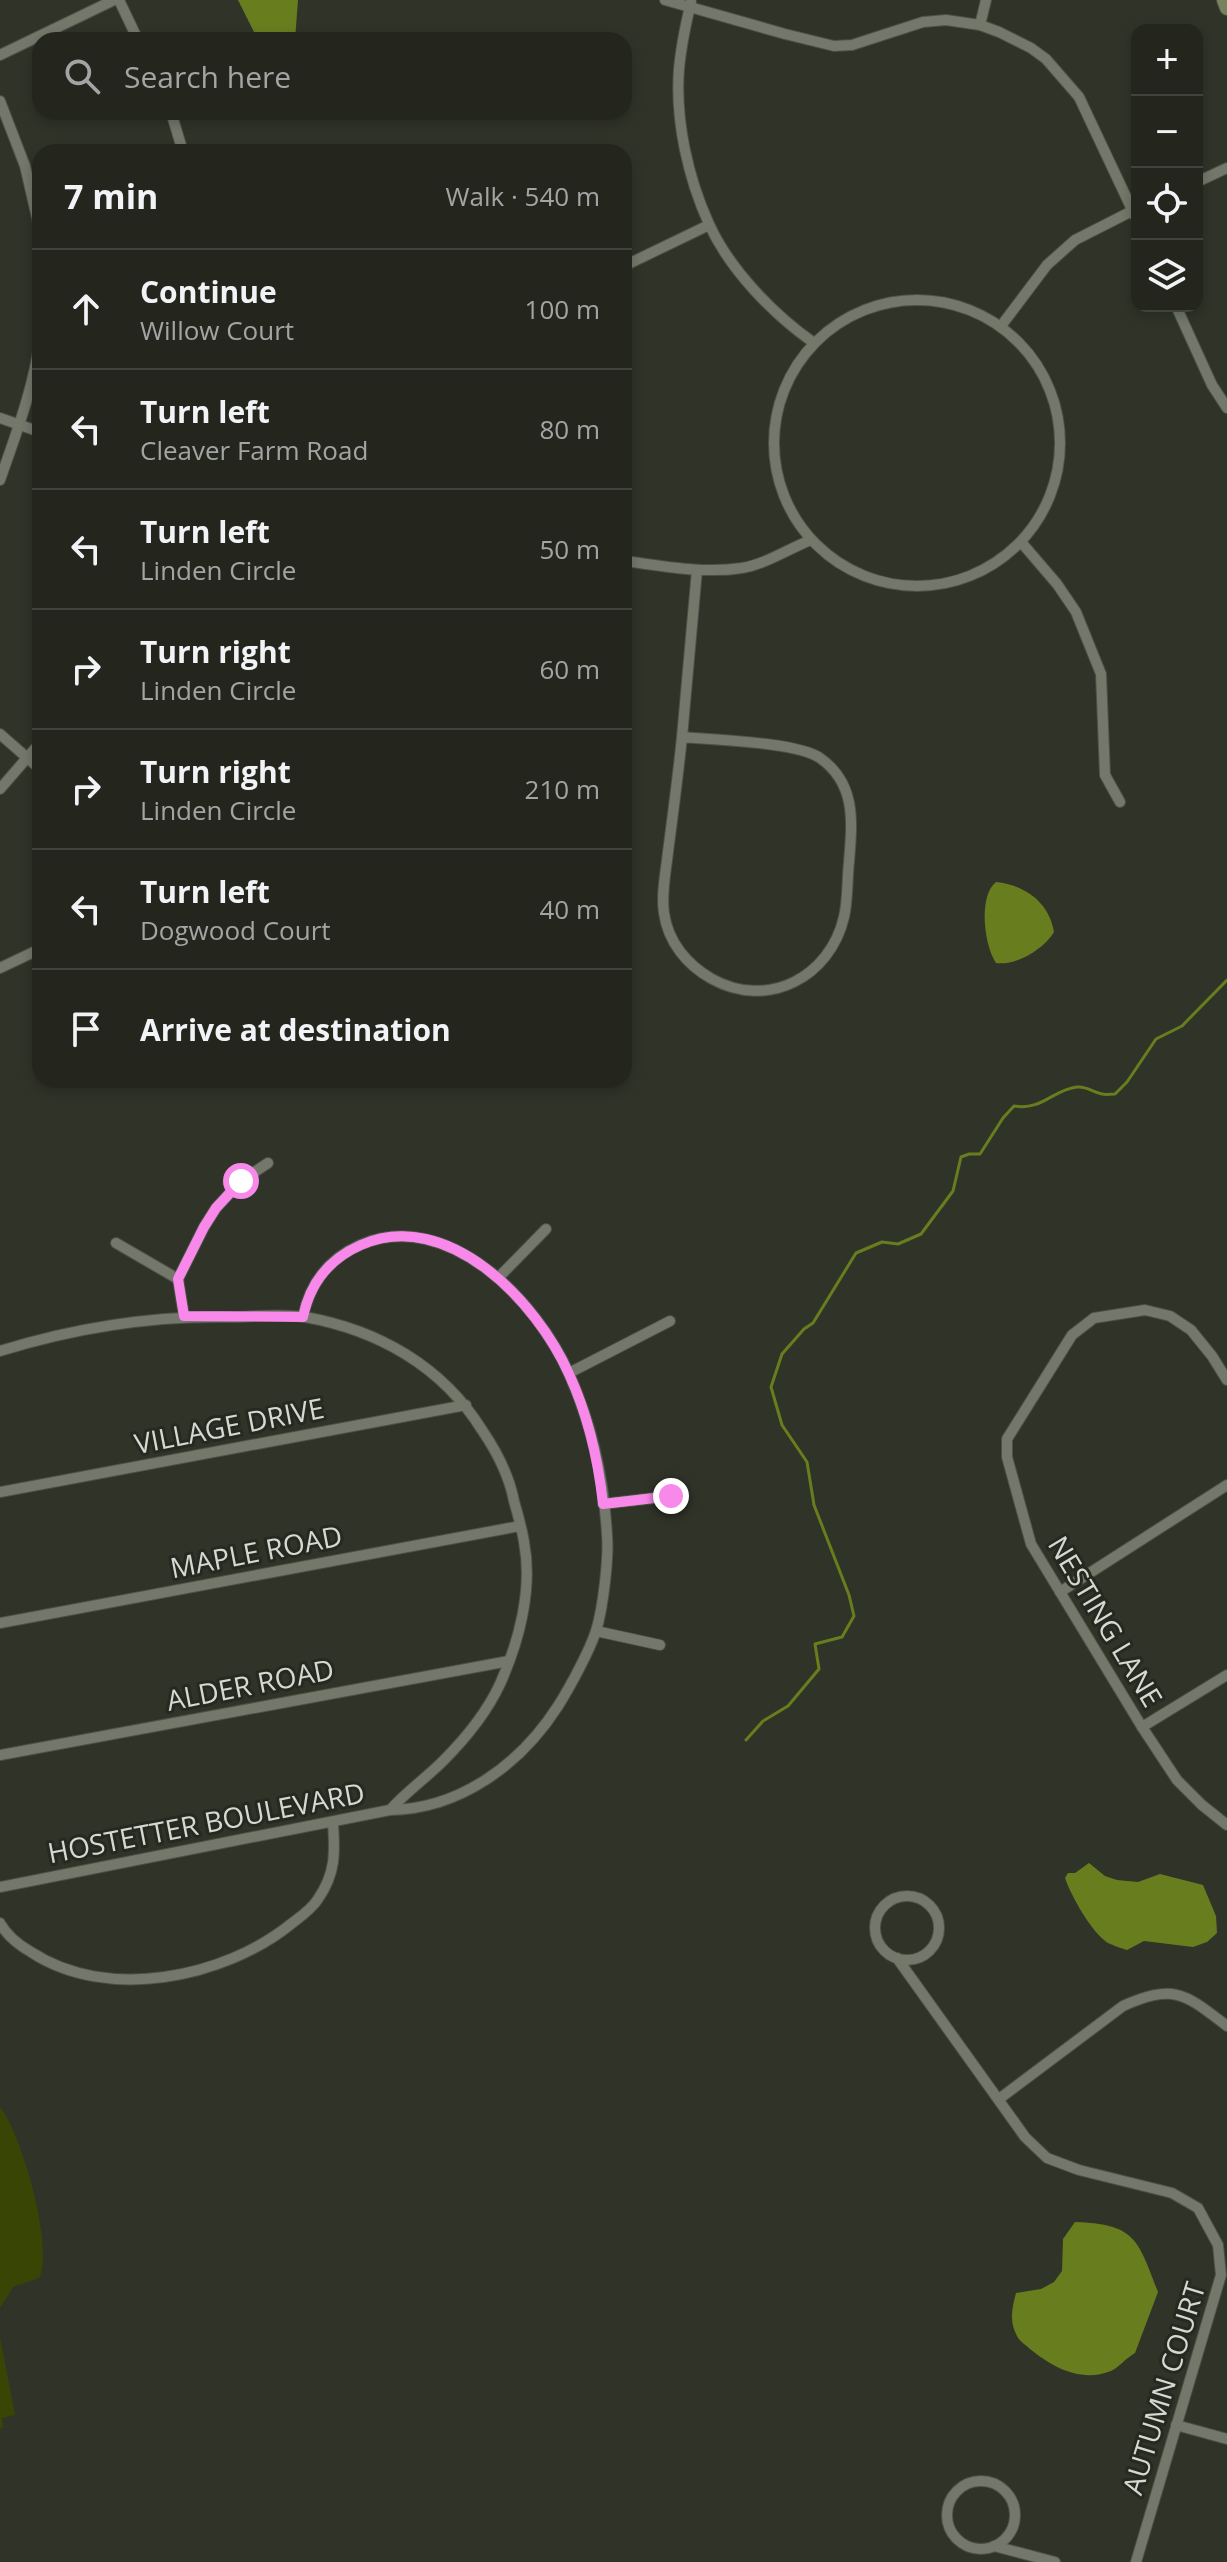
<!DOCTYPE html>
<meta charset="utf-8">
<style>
body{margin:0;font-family:"Open Sans",sans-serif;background:#30322b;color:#f1f3f6}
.controls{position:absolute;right:24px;top:24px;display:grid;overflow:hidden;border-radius:16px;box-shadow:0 4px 12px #0003}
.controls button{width:72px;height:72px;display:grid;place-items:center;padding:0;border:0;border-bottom:2px solid #41433c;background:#24261e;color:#f1f3f6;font:40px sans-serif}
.stop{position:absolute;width:24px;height:24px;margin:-18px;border:6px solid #f888ea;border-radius:50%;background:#fff}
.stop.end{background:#f888ea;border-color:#fff;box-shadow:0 2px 8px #0008}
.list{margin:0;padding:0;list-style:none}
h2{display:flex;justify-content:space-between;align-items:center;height:104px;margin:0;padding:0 32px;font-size:34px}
h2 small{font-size:26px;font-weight:400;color:#a3a5a4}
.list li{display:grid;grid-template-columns:52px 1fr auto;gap:24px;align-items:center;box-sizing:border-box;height:120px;padding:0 32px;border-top:2px solid #41433c}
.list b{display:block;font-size:30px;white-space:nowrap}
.list p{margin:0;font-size:26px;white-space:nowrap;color:#a3a5a4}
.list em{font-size:26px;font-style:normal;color:#a3a5a4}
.icon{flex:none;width:44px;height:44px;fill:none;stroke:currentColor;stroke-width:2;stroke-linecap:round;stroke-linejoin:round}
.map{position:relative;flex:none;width:1227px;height:2562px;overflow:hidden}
.search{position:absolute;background:#24261e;box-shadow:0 4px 12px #0003;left:32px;top:32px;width:600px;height:88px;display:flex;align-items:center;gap:20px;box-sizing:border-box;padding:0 28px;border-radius:24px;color:#a3a5a4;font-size:30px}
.panel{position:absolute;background:#24261e;box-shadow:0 4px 12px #0003;left:32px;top:144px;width:600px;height:944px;border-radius:24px}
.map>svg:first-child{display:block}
.green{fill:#384504}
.water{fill:#687d1e}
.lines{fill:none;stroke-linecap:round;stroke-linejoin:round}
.stream{stroke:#687d1e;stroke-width:3}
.street-casing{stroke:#4d5047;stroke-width:12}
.secondary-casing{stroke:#4d5047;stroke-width:16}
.street{stroke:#73786b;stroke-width:10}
.secondary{stroke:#78835a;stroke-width:14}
.route{stroke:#f888ea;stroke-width:10}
.labels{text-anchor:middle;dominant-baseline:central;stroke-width:6;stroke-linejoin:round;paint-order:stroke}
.street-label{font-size:28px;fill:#d6d8d2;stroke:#26291f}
</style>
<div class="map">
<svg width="1227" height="2562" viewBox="0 0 1227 2562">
<rect width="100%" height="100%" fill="#303328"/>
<!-- green -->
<g class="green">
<path d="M0 2107C21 2132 55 2249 39 2278L13 2287 0 2308Z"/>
<path d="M0 2337 15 2415 2 2418 3 2428 0 2429Z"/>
</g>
<!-- water -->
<g class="water">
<path d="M238 0H298L295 40H258Z"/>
<path d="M996 882C1025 885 1049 902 1054 932 1044 949 1016 966 996 963 984 946 978 896 996 882Z"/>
<path d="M1089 1863 1105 1876 1117 1880 1138 1882 1160 1874 1203 1885 1216 1916 1217 1933 1207 1942 1193 1947 1144 1941 1127 1950C1121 1948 1114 1946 1108 1943 1092 1933 1071 1896 1065 1878L1068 1873H1075Z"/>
<path d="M1075 2222C1135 2224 1138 2239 1158 2292L1135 2353C1126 2358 1117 2369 1111 2371 1081 2383 1052 2367 1030 2349 1026 2345 1019 2341 1017 2336 1009 2322 1012 2308 1016 2293L1041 2289 1054 2282 1062 2271 1063 2239Z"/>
</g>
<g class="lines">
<!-- stream -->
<path class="stream" d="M746 1740 763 1721 788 1706 819 1669 815 1644 842 1637 854 1616 849 1595 814 1505 807 1462 782 1425 771 1387 782 1354 804 1329 813 1323 856 1253 882 1242 898 1244 921 1234 953 1191 961 1157 969 1154H980L1003 1118 1014 1106C1042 1111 1054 1089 1077 1087 1087 1086 1092 1092 1102 1094 1106 1095 1110 1094 1115 1094L1127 1082 1156 1039 1182 1026 1227 980"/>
<defs>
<g id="street">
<path d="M119 0 138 40"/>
<path d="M665 0 785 34 834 46 852 45 923 22 946 20 980 25 999 32 1031 48 1046 59 1079 97 1137 220"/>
<path d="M691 2C686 23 681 47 679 69 675 120 688 178 709 224 730 270 773 314 814 343"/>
<path d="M980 25 986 0"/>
<path d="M0 55 114 0"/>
<path d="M0 101 25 166 40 231"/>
<path d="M171 112 183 152"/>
<path d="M1197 182 1227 168"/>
<path d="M624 266 709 225"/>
<circle cx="917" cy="443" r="143"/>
<path d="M1176 306 1212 385 1227 408"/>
<path d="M1001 326 1047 265 1075 240 1136 209"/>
<path d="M0 418 40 432"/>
<path d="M0 480C16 434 34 387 40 338"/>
<path d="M1021 542 1057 584 1076 612 1101 674 1105 775 1120 802"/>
<path d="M624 561C663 566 703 574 742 568 766 564 788 549 811 540"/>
<path d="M0 734 40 769"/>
<path d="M682 737C713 740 797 742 820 758 857 784 852 823 849 862 847 880 848 900 844 917 830 977 768 1010 712 979 687 965 668 942 664 913 661 894 666 871 668 852 673 814 678 776 682 737Z"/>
<path d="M682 737 697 570"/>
<path d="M0 789 40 743"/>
<path d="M0 968 40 949"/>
<path d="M116 1243 178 1279"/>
<path d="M498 1278 546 1229"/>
<path d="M184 1316 178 1279 204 1227 216 1208 241 1181 268 1163"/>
<path d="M303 1317C310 1283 328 1259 360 1245 448 1207 538 1302 570 1376 592 1426 604 1480 607 1535 609 1558 603 1608 596 1631 589 1652 570 1687 558 1706 521 1764 460 1809 390 1810"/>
<path d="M0 1351C74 1328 149 1316 226 1317 251 1317 280 1313 305 1317 378 1330 442 1366 482 1430 497 1452 509 1475 514 1501 518 1515 522 1529 524 1542 533 1589 519 1642 500 1684 487 1712 465 1739 443 1761 426 1778 406 1792 390 1810L0 1887"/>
<path d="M569 1373 670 1321"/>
<path d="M1227 1380 1212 1356 1191 1330 1170 1316 1145 1310 1094 1318 1072 1335 1007 1439V1457L1031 1544 1142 1727 1177 1780 1202 1805 1227 1825"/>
<path d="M0 1492 466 1405"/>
<path d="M603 1504 671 1496"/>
<path d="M1060 1592 1227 1485"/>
<path d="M0 1623 520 1526"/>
<path d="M596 1631 660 1645"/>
<path d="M1142 1727 1227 1675"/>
<path d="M0 1755 509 1661"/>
<circle cx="907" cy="1928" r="32"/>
<path d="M0 1923C7 1936 19 1945 31 1952 107 2002 224 1978 291 1924 300 1917 312 1909 318 1899 336 1873 335 1852 333 1823"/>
<path d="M897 1958 1025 2137 1047 2158 1079 2170 1172 2193 1198 2208 1218 2245 1221 2275 1136 2562"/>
<path d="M999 2099 1123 2006C1175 1983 1185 1994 1227 2026"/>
<path d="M1176 2425 1227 2439"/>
<circle cx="981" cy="2515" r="34"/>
<path d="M994 2546 1055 2562"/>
</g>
<path id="secondary" d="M1224 0 1227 8"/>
</defs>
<!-- street casing -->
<use href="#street" class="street-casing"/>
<!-- secondary casing -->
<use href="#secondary" class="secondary-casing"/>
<!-- street -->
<use href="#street" class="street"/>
<!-- secondary -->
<use href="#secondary" class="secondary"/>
</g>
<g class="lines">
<!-- route -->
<path class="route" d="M241 1181 216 1208 204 1227 178 1279 184 1316 303 1317C310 1283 329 1259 361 1245 448 1207 537 1302 569 1374 588 1415 598 1459 603 1504L671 1496"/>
</g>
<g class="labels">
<!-- street labels -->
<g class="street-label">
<text transform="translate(229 1425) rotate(-11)">VILLAGE DRIVE</text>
<text transform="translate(256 1551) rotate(-11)">MAPLE ROAD</text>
<text transform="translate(1106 1621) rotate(59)">NESTING LANE</text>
<text transform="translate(250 1684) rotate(-11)">ALDER ROAD</text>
<text transform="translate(206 1822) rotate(-11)">HOSTETTER BOULEVARD</text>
<text transform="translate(1163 2388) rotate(-73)">AUTUMN COURT</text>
</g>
</g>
</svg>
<div class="controls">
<button>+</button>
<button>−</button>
<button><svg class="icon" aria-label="locate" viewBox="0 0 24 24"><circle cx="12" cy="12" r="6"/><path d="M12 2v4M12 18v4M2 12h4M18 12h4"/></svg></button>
<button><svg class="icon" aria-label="layers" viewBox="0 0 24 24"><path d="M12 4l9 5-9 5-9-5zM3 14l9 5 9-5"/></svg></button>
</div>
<div class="stop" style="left:241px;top:1181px"></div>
<div class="stop end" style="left:671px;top:1496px"></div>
<div class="search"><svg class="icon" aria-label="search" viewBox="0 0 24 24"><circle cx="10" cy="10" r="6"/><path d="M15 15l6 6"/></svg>Search here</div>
<section class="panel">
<h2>7 min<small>Walk · 540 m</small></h2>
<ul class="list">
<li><svg class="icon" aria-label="ahead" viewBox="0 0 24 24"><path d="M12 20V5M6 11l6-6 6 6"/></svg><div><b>Continue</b><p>Willow Court</p></div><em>100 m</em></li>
<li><svg class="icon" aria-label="left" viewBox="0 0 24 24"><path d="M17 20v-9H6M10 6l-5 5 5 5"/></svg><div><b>Turn left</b><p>Cleaver Farm Road</p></div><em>80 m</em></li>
<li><svg class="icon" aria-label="left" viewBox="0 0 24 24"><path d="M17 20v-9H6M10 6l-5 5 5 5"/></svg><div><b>Turn left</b><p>Linden Circle</p></div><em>50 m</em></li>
<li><svg class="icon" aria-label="right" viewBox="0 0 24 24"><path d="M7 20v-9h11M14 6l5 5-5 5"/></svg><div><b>Turn right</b><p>Linden Circle</p></div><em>60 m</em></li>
<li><svg class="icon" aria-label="right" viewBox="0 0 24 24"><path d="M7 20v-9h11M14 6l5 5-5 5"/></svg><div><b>Turn right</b><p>Linden Circle</p></div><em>210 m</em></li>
<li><svg class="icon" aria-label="left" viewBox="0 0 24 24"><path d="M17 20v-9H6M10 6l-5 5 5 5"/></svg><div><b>Turn left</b><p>Dogwood Court</p></div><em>40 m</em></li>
<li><svg class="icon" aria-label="arrive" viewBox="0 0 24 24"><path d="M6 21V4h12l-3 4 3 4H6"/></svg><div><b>Arrive at destination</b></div></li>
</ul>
</section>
</div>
